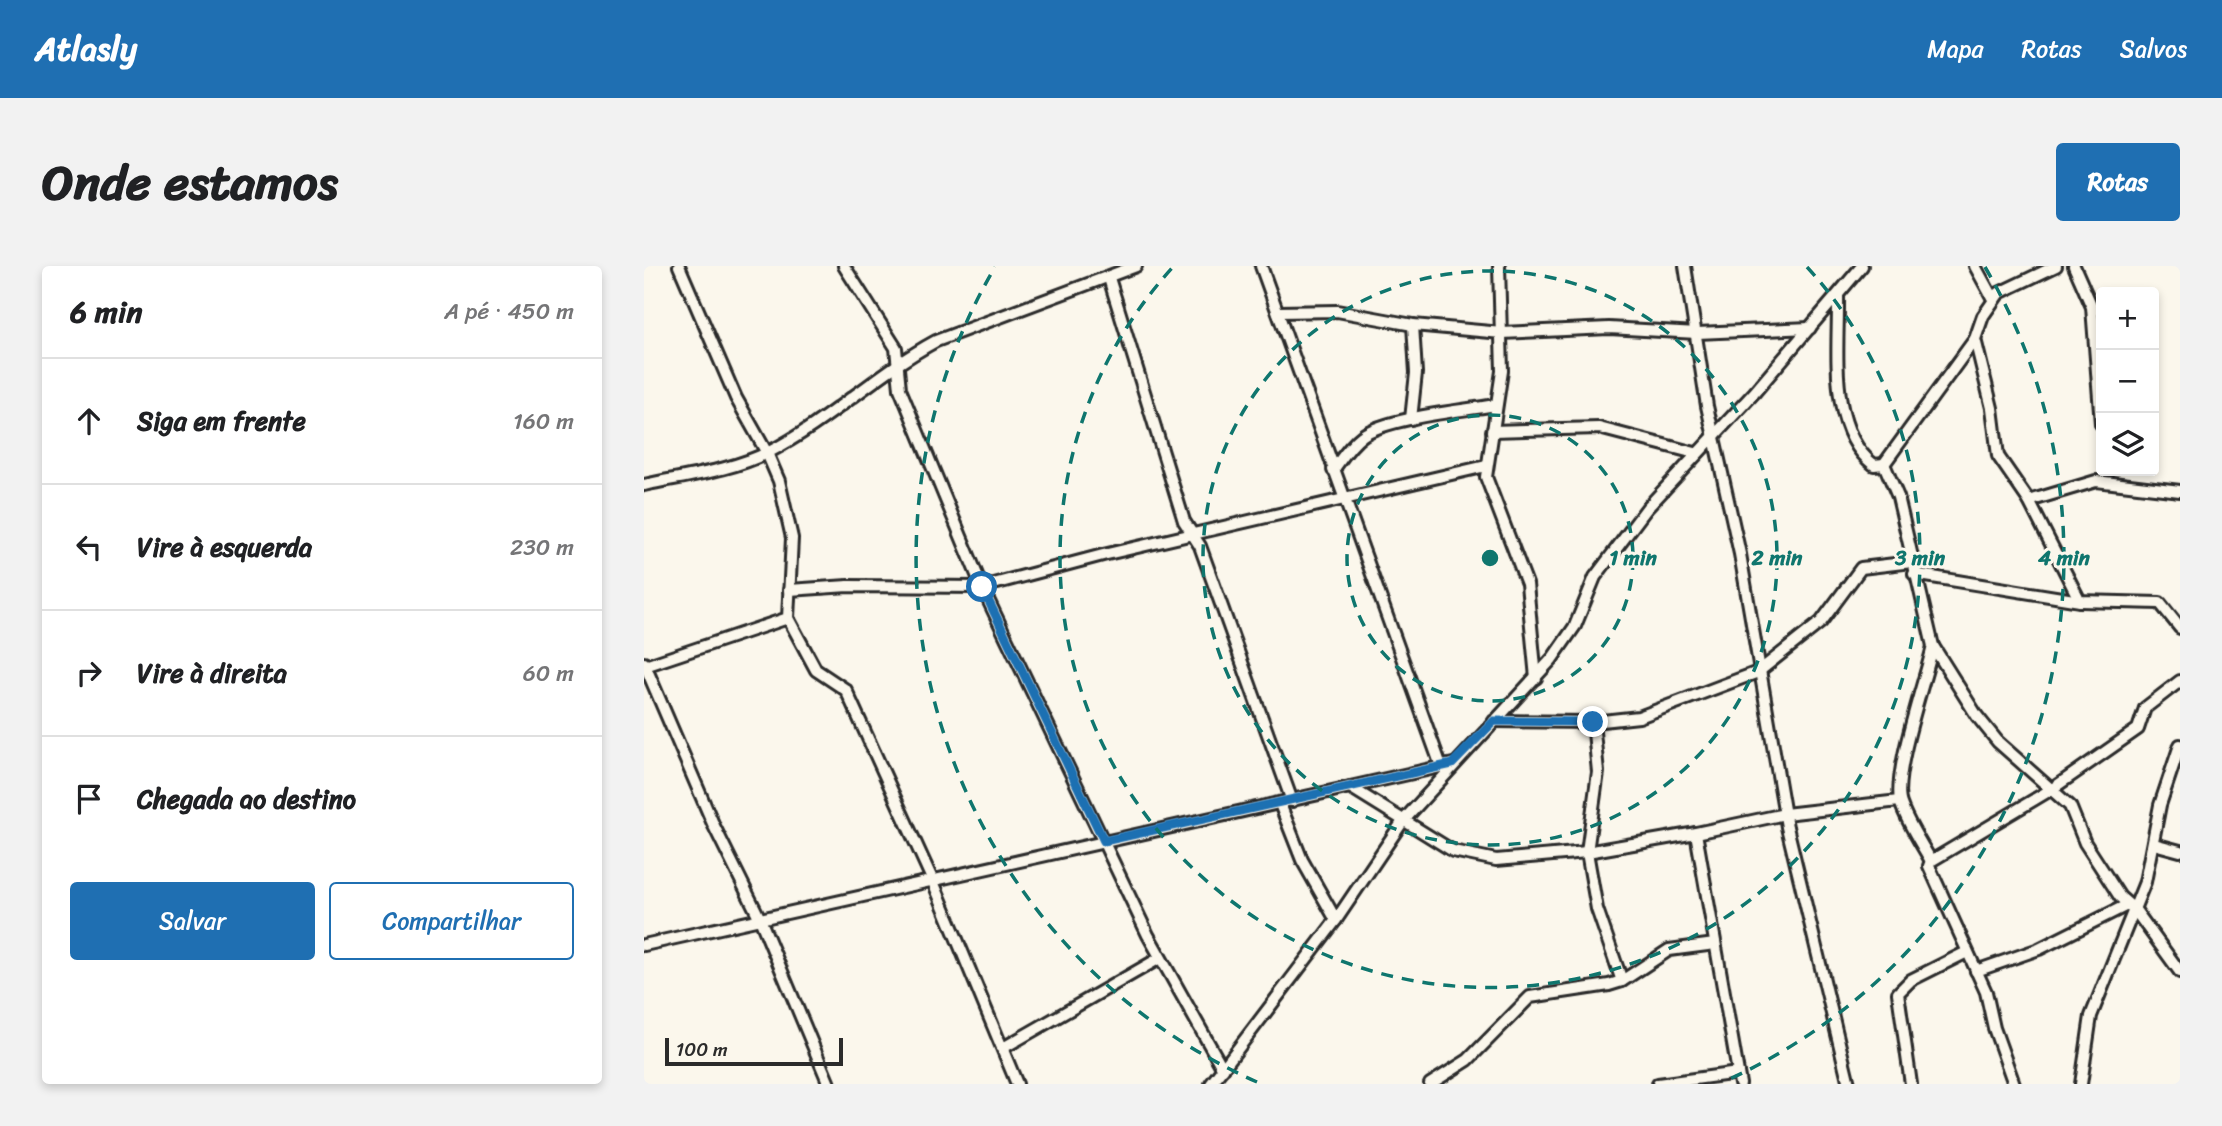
<!DOCTYPE html>
<html lang="pt">
<meta charset="utf-8">
<style>
body{margin:0;font-family:Sriracha,sans-serif;background:#f2f2f2;color:#202124}
.controls{position:absolute;right:21px;top:21px;display:grid;overflow:hidden;border-radius:7px;box-shadow:0 4px 10px #0003}
.controls button{width:63px;height:63px;display:grid;place-items:center;padding:0;border:0;border-bottom:2px solid #e0e0e0;background:#fff;color:#202124;font:35px sans-serif}
.scale{position:absolute;left:21px;bottom:18px;width:178px;box-sizing:border-box;padding-left:7px;border:4px solid #2b2b2b;border-top:0;font-size:19px;line-height:24px;white-space:nowrap;color:#2b2b2b;-webkit-text-stroke:5px #fbf7ec;paint-order:stroke}
.stop{position:absolute;width:21px;height:21px;margin:-16px;border:5px solid #1f6fb2;border-radius:50%;background:#fff}
.stop.end{background:#1f6fb2;border-color:#fff;box-shadow:0 2px 7px #0008}
.list{margin:0;padding:0;list-style:none}
h2{display:flex;justify-content:space-between;align-items:center;height:91px;margin:0;padding:0 28px;font-size:30px}
h2 small{font-size:23px;font-weight:400;color:#757577}
.list li{display:grid;grid-template-columns:46px 1fr auto;gap:21px;align-items:center;box-sizing:border-box;height:126px;padding:0 28px;border-top:2px solid #e0e0e0}
.list b{display:block;font-size:26px;white-space:nowrap}
.list em{font-size:23px;font-style:normal;color:#757577}
.actions{display:flex;gap:14px;padding:21px 28px}
.actions a{flex:1;padding:16px 0;border:2px solid #1f6fb2;border-radius:7px;text-align:center;font-size:24px;color:#1f6fb2}
.actions .main{background:#1f6fb2;color:#fff}
.icon{flex:none;width:38px;height:38px;fill:none;stroke:currentColor;stroke-width:2;stroke-linecap:round;stroke-linejoin:round}
.map{position:relative;flex:none;width:1536px;height:818px;overflow:hidden;border-radius:7px}
header{display:flex;align-items:center;gap:42px;box-sizing:border-box;height:98px;padding:0 35px;background:#1f6fb2;color:#fff}
header strong{font-size:33px}
nav{display:flex;gap:38px;margin-inline-start:auto;font-size:24px}
.intro{display:flex;align-items:center;justify-content:space-between;box-sizing:border-box;height:168px;padding:0 42px}
h1{margin:0;font-size:49px}
.button{padding:18px 32px;border-radius:7px;background:#1f6fb2;color:#fff;font-size:24px;font-weight:700}
main{display:flex;gap:42px;padding:0 42px}
aside{flex:1;background:#fff;border-radius:7px;box-shadow:0 4px 10px #0003}
.map>svg:first-child{display:block}
.lines{fill:none;stroke-linecap:round;stroke-linejoin:round}
.minor-casing{stroke:#2b2b2b;stroke-width:16}
.minor{stroke:#fbf7ec;stroke-width:10}
.route{stroke:#1f6fb2;stroke-width:9}
.ring{fill:none;stroke:#0f766e;stroke-width:3.5;stroke-dasharray:12 9}
.centre{fill:#0f766e;stroke:#fbf7ec;stroke-width:3.5}
.ring-label{font-size:21px;text-anchor:middle;font-weight:bold;fill:#0f766e;stroke:#fbf7ec;stroke-width:6;stroke-linejoin:round;paint-order:stroke}
</style>
<header>
<strong>Atlasly</strong>
<nav><a>Mapa</a><a>Rotas</a><a>Salvos</a></nav>
</header>
<div class="intro"><h1>Onde estamos</h1><a class="button">Rotas</a></div>
<main>
<aside>
<h2>6 min<small>A pé · 450 m</small></h2>
<ul class="list">
<li><svg class="icon" aria-label="ahead" viewBox="0 0 24 24"><path d="M12 20V5M6 11l6-6 6 6"/></svg><div><b>Siga em frente</b></div><em>160 m</em></li>
<li><svg class="icon" aria-label="left" viewBox="0 0 24 24"><path d="M17 20v-9H6M10 6l-5 5 5 5"/></svg><div><b>Vire à esquerda</b></div><em>230 m</em></li>
<li><svg class="icon" aria-label="right" viewBox="0 0 24 24"><path d="M7 20v-9h11M14 6l5 5-5 5"/></svg><div><b>Vire à direita</b></div><em>60 m</em></li>
<li><svg class="icon" aria-label="arrive" viewBox="0 0 24 24"><path d="M6 21V4h12l-3 4 3 4H6"/></svg><div><b>Chegada ao destino</b></div></li>
</ul>
<div class="actions"><a class="main">Salvar</a><a>Compartilhar</a></div>
</aside>
<div class="map">
<svg width="1536" height="818" viewBox="0 0 1536 818">
<rect width="100%" height="100%" fill="#fbf7ec"/>
<filter id="ink" filterUnits="userSpaceOnUse"><feTurbulence type="fractalNoise" baseFrequency=".0143" numOctaves="2"/><feDisplacementMap in="SourceGraphic" scale="14" xChannelSelector="R" yChannelSelector="G"/><feConvolveMatrix kernelMatrix="1 2 1 2 8 2 1 2 1" color-interpolation-filters="sRGB"/></filter>
<g filter="url(#ink)">
<g class="lines">
<defs>
<g id="minor">
<path d="M200 0 252 82 256 123 338 321 504 669 579 803"/>
<path d="M617 0 797 500"/>
<path d="M855 0 858 105 842 211 883 318 892 412"/>
<path d="M1041 0 1063 140 1096 288 1143 561 1205 818"/>
<path d="M1331 0 1349 33"/>
<path d="M1412 0 1355 27 1339 50 1331 73 1348 142 1354 190 1385 235 1436 335"/>
<path d="M1430 0 1448 41 1457 158"/>
<path d="M465 12 540 255 556 280 648 535"/>
<path d="M1194 29C1195 82 1183 162 1230 199L1240 198 1254 231 1289 380 1333 450 1354 476 1426 540 1441 577 1476 631 1491 644 1536 706"/>
<path d="M634 46 693 45 769 59 858 67 965 62 1053 67 1166 62"/>
<path d="M767 153 772 107 769 59"/>
<path d="M848 165 955 162 1051 187"/>
<path d="M1240 198 1331 73"/>
<path d="M689 204C698 192 706 179 718 170 740 152 822 144 852 139"/>
<path d="M0 219C41 210 87 205 125 186 185 155 233 107 292 75L492 0"/>
<path d="M1385 235 1452 215 1536 225"/>
<path d="M1270 308 1436 335 1516 337 1536 362"/>
<path d="M145 324 204 320 338 321 459 289 842 200"/>
<path d="M144 352 172 404 202 424 288 613 373 818"/>
<path d="M0 397 70 560 116 653 185 818"/>
<path d="M1 400 144 352 148 272 135 215 123 187 92 132 35 0"/>
<path d="M850 455 949 456 995 451 1114 406 1177 356 1217 302 1268 296"/>
<path d="M949 456 954 506 943 586 953 643 978 715"/>
<path d="M706 521 809 585 852 594 943 586 1052 567 1141 548 1255 535"/>
<path d="M636 538 658 594 692 654"/>
<path d="M1052 567 1096 818"/>
<path d="M1510 578 1536 585"/>
<path d="M1287 595C1277 577 1264 558 1257 538 1247 512 1282 412 1289 380"/>
<path d="M0 679 809 498"/>
<path d="M1332 705 1395 683 1483 639"/>
<path d="M359 782 516 692"/>
<path d="M567 818 692 654 759 555 908 393 931 360 951 311 1003 242 1110 127 1218 0"/>
<path d="M786 818 824 794 886 731 965 719 978 715 1025 684 1071 678"/>
<path d="M1014 818 1094 807"/>
<path d="M1267 818 1254 727 1267 714 1323 686"/>
<path d="M1370 818 1350 762 1342 726 1285 600 1287 595 1408 523 1494 463 1501 442 1536 415"/>
<path d="M1437 818 1447 750 1501 616 1516 539 1536 479"/>
</g>
</defs>
<!-- minor casing -->
<use href="#minor" class="minor-casing"/>
<!-- minor -->
<use href="#minor" class="minor"/>
</g>
</g>
<g class="lines" filter="url(#ink)">
<!-- route -->
<path class="route" d="M338 321 460 575 808 498 850 455 949 456"/>
</g>
<!-- distance rings -->
<g class="ring">
<circle cx="846" cy="292" r="143"/>
<circle cx="846" cy="292" r="287"/>
<path d="M1163 1A430 430 0 1 1 529 1"/>
<path d="M613 816A574 574 0 0 1 351 1M1341 1A574 574 0 0 1 1079 816"/>
</g>
<circle cx="846" cy="292" r="10" class="centre"/>
<g class="ring-label">
<text x="989" y="299">1 min</text>
<text x="1133" y="299">2 min</text>
<text x="1276" y="299">3 min</text>
<text x="1420" y="299">4 min</text>
</g>
</svg>
<div class="controls">
<button>+</button>
<button>−</button>
<button><svg class="icon" aria-label="layers" viewBox="0 0 24 24"><path d="M12 4l9 5-9 5-9-5zM3 14l9 5 9-5"/></svg></button>
</div>
<div class="scale">100 m</div>
<div class="stop" style="left:338px;top:321px"></div>
<div class="stop end" style="left:949px;top:456px"></div>
</div>
</main>
